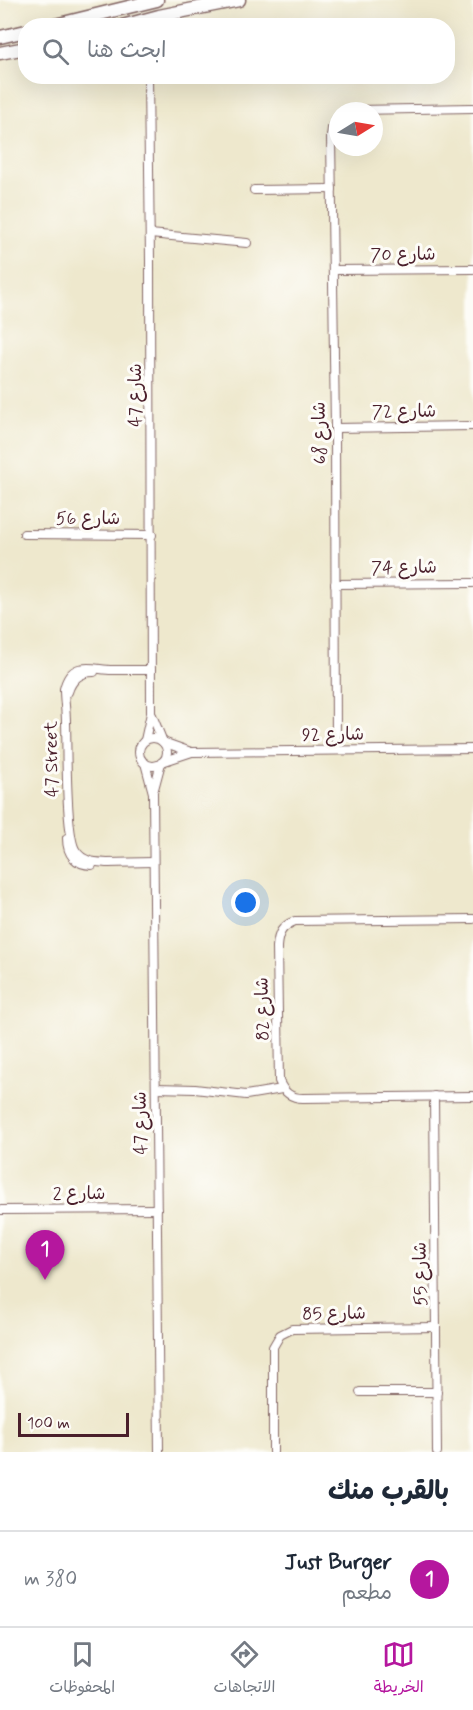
<!DOCTYPE html>
<html lang="ar">
<meta charset="utf-8">
<style>
body{margin:0;font-family:Mynerve,"Playpen Sans Arabic",sans-serif;background:#f6f6f7;color:#1f2937;direction:rtl}
.compass{position:absolute;left:329px;top:102px;width:54px;height:54px;border-radius:50%;background:#fff;box-shadow:0 6px 24px #0002;rotate:79deg}
.scale{position:absolute;left:18px;bottom:15px;width:111px;box-sizing:border-box;padding-left:6px;border:3px solid #4a1f2b;border-top:0;font-size:16px;line-height:21px;white-space:nowrap;color:#4a1f2b;-webkit-text-stroke:4px #fdfcf7;paint-order:stroke}
.you{position:absolute;left:246px;top:903px;width:21px;height:21px;margin:-15px;border:4px solid #fff;border-radius:50%;background:#1a73e8;box-shadow:0 0 0 9px #1a73e833}
.badge{display:grid;place-items:center;width:39px;height:39px;border-radius:50%;background:#b5179e;color:#fff;font-size:20px;font-weight:700}
.pin{position:absolute;translate:-50% -50px;filter:drop-shadow(0 2px 3px #0008)}
.pin::after{content:'';position:absolute;top:32px;width:21px;height:18px;background:inherit;clip-path:polygon(0 0,100% 0,50% 100%)}
.list{margin:0;padding:0;list-style:none}
h2{display:flex;justify-content:space-between;align-items:center;height:78px;margin:0;padding:0 24px;font-size:26px}
h2 small{font-size:20px;font-weight:400;color:#747a83}
.list li{display:grid;grid-template-columns:39px 1fr auto;gap:18px;align-items:center;box-sizing:border-box;height:96px;padding:0 24px;border-top:2px solid #e0e1e3}
.list b{display:block;font-size:22px;white-space:nowrap}
.list p{margin:0;font-size:20px;white-space:nowrap;color:#747a83}
.list em{font-size:20px;font-style:normal;color:#747a83}
.icon{flex:none;width:33px;height:33px;fill:none;stroke:currentColor;stroke-width:2;stroke-linecap:round;stroke-linejoin:round}
.map{position:relative;flex:none;width:473px;height:1452px;overflow:hidden;direction:ltr}
.search{position:absolute;background:#fff;box-shadow:0 6px 24px #0002;left:18px;right:18px;top:18px;height:66px;display:flex;align-items:center;gap:15px;box-sizing:border-box;padding:0 21px;border-radius:24px;color:#747a83;font-size:22px}
.sheet{height:174px;background:#fff}
nav{display:flex;justify-content:space-around;align-items:center;box-sizing:border-box;height:84px;border-top:2px solid #e0e1e3;background:#fff;font-size:16px;color:#747a83}
nav a{display:grid;justify-items:center;gap:3px}
nav .on{color:#b5179e}
.map>svg:first-child{display:block}
.lines{fill:none;stroke-linecap:round;stroke-linejoin:round}
.street-casing{stroke:#836564;stroke-width:10}
.primary-casing{stroke:#836564;stroke-width:15}
.street{stroke:#fff;stroke-width:8}
.primary{stroke:#fff;stroke-width:12}
.labels{text-anchor:middle;dominant-baseline:central;stroke-width:6;stroke-linejoin:round;paint-order:stroke}
.street-label{font-size:18px;fill:#4a1f2b;stroke:#fdfcf7}
</style>
<div class="map">
<svg width="473" height="1452" viewBox="0 0 473 1452">
<rect width="100%" height="100%" fill="#fdfcf7"/>
<filter id="ink" filterUnits="userSpaceOnUse"><feTurbulence type="fractalNoise" baseFrequency=".0167" numOctaves="2"/><feDisplacementMap in="SourceGraphic" scale="12" xChannelSelector="R" yChannelSelector="G"/><feConvolveMatrix kernelMatrix="1 2 1 2 8 2 1 2 1" color-interpolation-filters="sRGB"/></filter>
<filter id="wash" filterUnits="userSpaceOnUse"><feTurbulence type="fractalNoise" baseFrequency=".008" numOctaves="4" result="noise"/><feDisplacementMap in="SourceGraphic" scale="24" xChannelSelector="R" yChannelSelector="G"/><feGaussianBlur stdDeviation="1.35" result="paint"/><feColorMatrix in="noise" values="0 0 0 0 0 0 0 0 0 0 0 0 0 0 0 0 0 1.4 0 .05"/><feComposite in="paint" operator="in"/></filter>
<g filter="url(#wash)">
<rect width="100%" height="100%" fill="#eee8cd"/>
</g>
<g filter="url(#ink)">
<g class="lines">
<defs>
<g id="street">
<path d="M347 111 357 110 473 108"/>
<path d="M254 190 332 189"/>
<path d="M150 234 247 243"/>
<path d="M333 270 473 269"/>
<path d="M335 428 473 426"/>
<path d="M24 534 152 535"/>
<path d="M335 584 473 583"/>
<path d="M68 692C72 679 80 672 94 672"/>
<path d="M152 715 163 742"/>
<circle cx="153" cy="752" r="14"/>
<path d="M145 740 151 713 150 261 148 76"/>
<path d="M163 742 191 752"/>
<path d="M336 750 335 428 331 136 332 128 338 117"/>
<path d="M162 762 192 752 473 749"/>
<path d="M145 763 153 793 159 1452"/>
<path d="M154 789 161 763"/>
<path d="M67 838C67 854 75 865 92 865"/>
<path d="M107 863 153 862"/>
<path d="M109 863C97 862 84 863 76 851 65 837 67 745 66 722 66 711 64 700 64 689 71 660 90 669 112 670 125 670 138 670 151 670"/>
<path d="M473 919 295 921C282 926 278 933 277 947L279 1081C284 1093 291 1098 303 1098L473 1096"/>
<path d="M156 1088 195 1089 246 1095 282 1089"/>
<path d="M434 1096 437 1452"/>
<path d="M0 1210 157 1209"/>
<path d="M360 1392H437"/>
<path d="M273 1452V1347L280 1335 292 1329 436 1327"/>
</g>
<g id="primary">
<path d="M51 26 157 0"/>
<path d="M122 26 159 16 239 0"/>
<path d="M0 37 26 31"/>
<path d="M0 53 26 48"/>
</g>
</defs>
<!-- street casing -->
<use href="#street" class="street-casing"/>
<!-- primary casing -->
<use href="#primary" class="primary-casing"/>
<!-- street -->
<use href="#street" class="street"/>
<!-- primary -->
<use href="#primary" class="primary"/>
</g>
</g>
<g class="labels">
<!-- street labels -->
<g class="street-label">
<text transform="translate(403 255) rotate(-1)">شارع 70</text>
<text transform="translate(136 395) rotate(-90)">شارع 47</text>
<text transform="translate(404 412) rotate(-1)">شارع 72</text>
<text transform="translate(320 433) rotate(-91)">شارع 68</text>
<text x="88" y="519">شارع 56</text>
<text transform="translate(404 568) rotate(-1)">شارع 74</text>
<text transform="translate(333 735) rotate(-1)">شارع 92</text>
<text transform="translate(52 759) rotate(-91)">47 Street</text>
<text transform="translate(263 1009) rotate(-91)">شارع 82</text>
<text transform="translate(141 1123) rotate(-91)">شارع 47</text>
<text x="79" y="1194">شارع 2</text>
<text transform="translate(421 1274) rotate(-91)">شارع 55</text>
<text transform="translate(334 1314) rotate(-1)">شارع 85</text>
</g>
</g>
</svg>
<svg class="compass" viewBox="-18 -18 36 36"><path d="M0-13l5 13h-10z" fill="#e53935"/><path d="M0 13l5-13h-10z" fill="#747a83"/></svg>
<div class="scale">100 m</div>
<div class="you"></div>
<div class="pin badge" style="left:45px;top:1280px">1</div>
<div class="search"><svg class="icon" aria-label="search" viewBox="0 0 24 24"><circle cx="10" cy="10" r="6"/><path d="M15 15l6 6"/></svg>ابحث هنا</div>
</div>
<section class="sheet">
<h2>بالقرب منك<small></small></h2>
<ul class="list">
<li><span class="badge">1</span><div><b>Just Burger</b><p>مطعم</p></div><em>380 m</em></li>
</ul>
</section>
<nav>
<a class="on"><svg class="icon" aria-label="map" viewBox="0 0 24 24"><path d="M3 6l6-2 6 2 6-2v14l-6 2-6-2-6 2zM9 4v14M15 6v14"/></svg>الخريطة</a>
<a><svg class="icon" aria-label="directions" viewBox="0 0 24 24"><path d="M12 3l9 9-9 9-9-9zM9 14v-3h6M13 9l2 2-2 2"/></svg>الاتجاهات</a>
<a><svg class="icon" aria-label="saved" viewBox="0 0 24 24"><path d="M7 4h10v16l-5-4-5 4z"/></svg>المحفوظات</a>
</nav>
